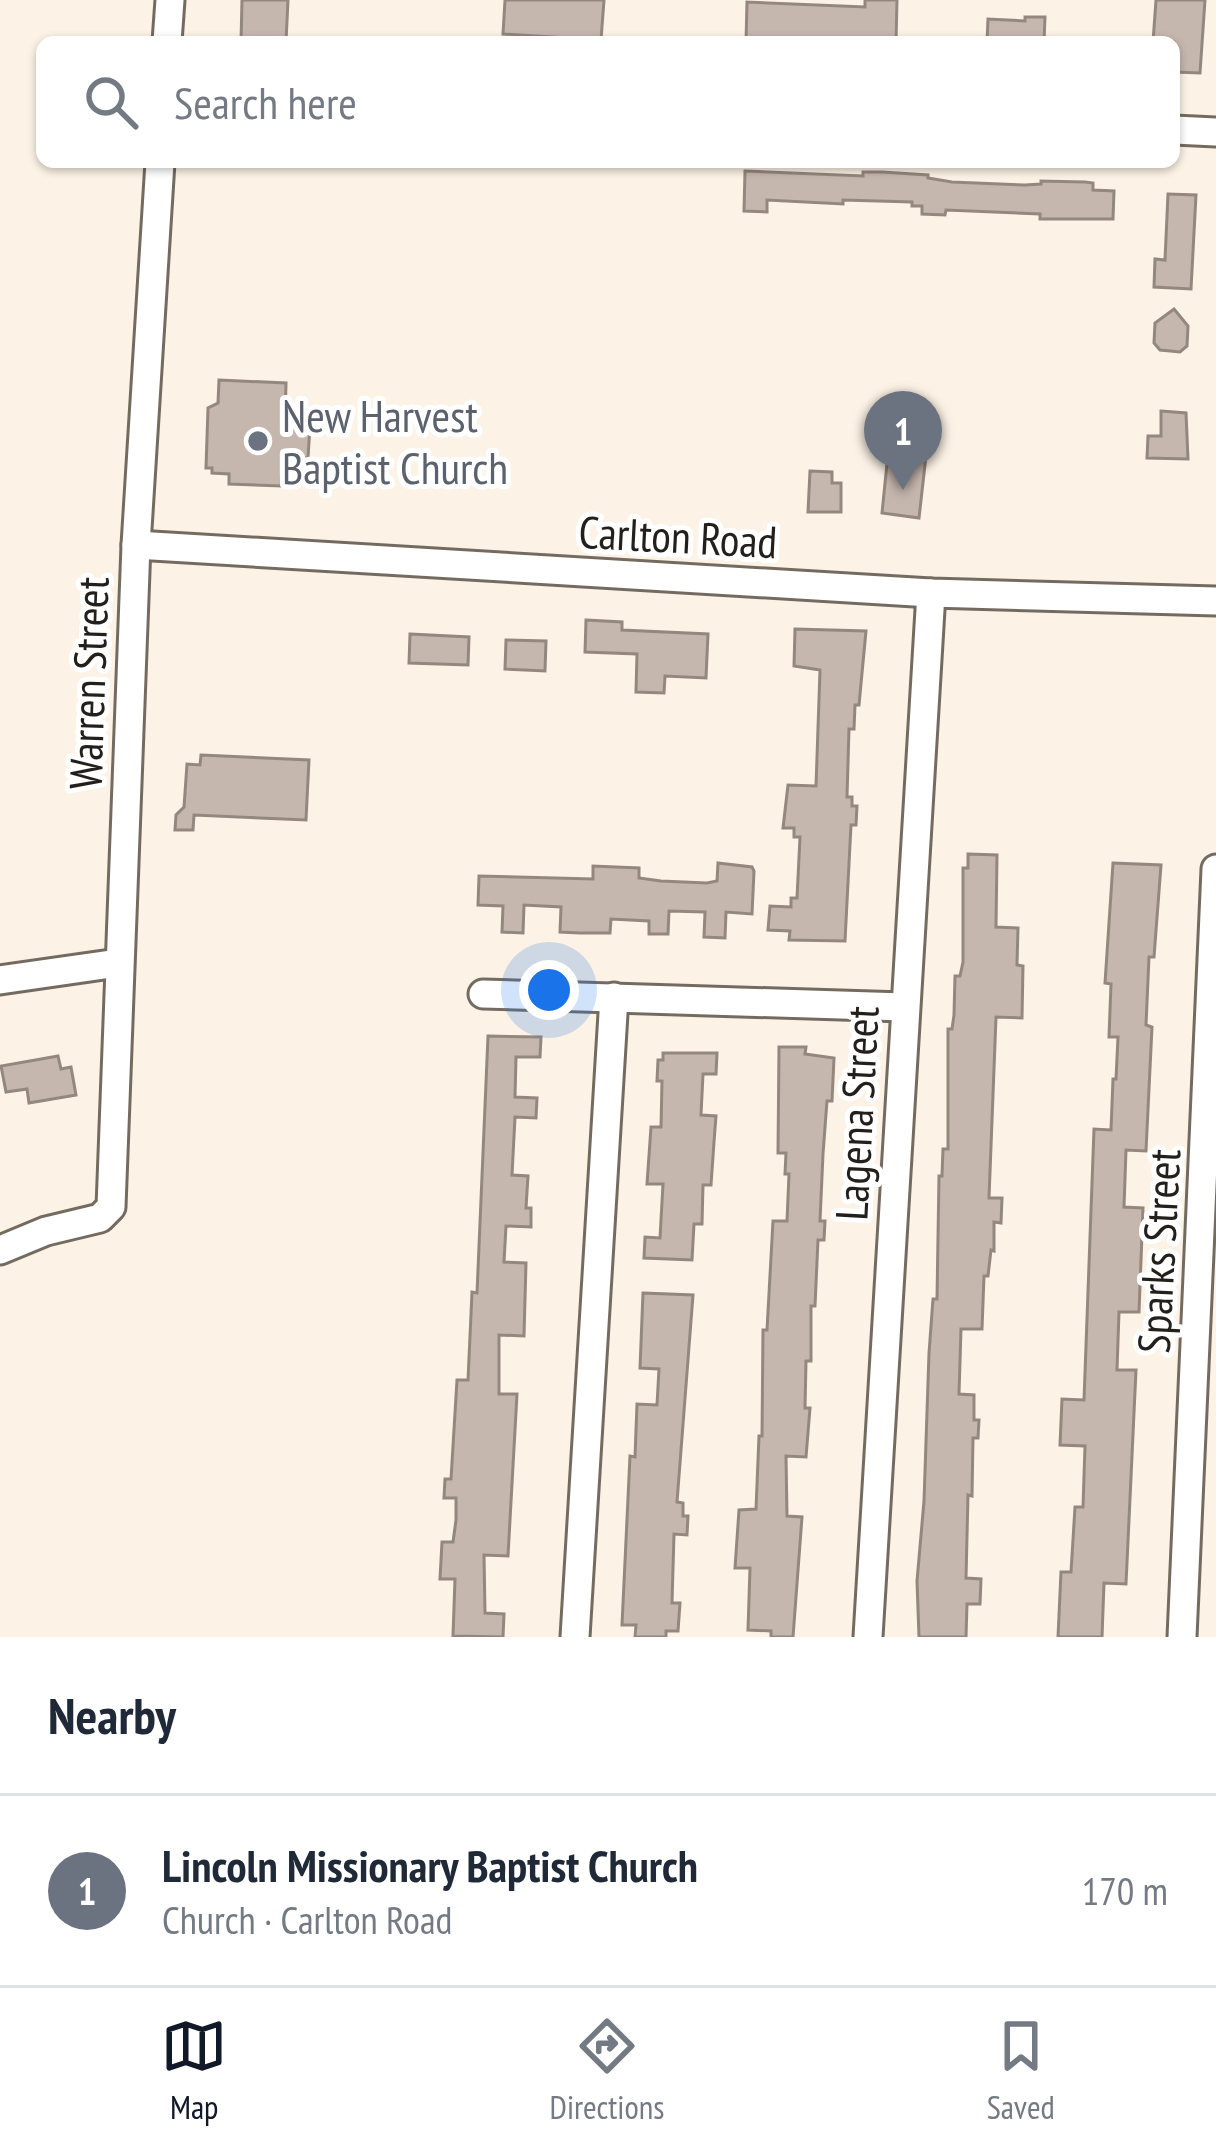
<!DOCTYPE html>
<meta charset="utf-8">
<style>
body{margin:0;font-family:"PT Sans Narrow",sans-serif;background:#f2f2f3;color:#1f2937}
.you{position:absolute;left:549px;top:990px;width:42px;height:42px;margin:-30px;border:9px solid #fff;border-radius:50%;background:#1a73e8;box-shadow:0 0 0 18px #1a73e833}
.badge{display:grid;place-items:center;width:78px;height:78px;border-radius:50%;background:#111827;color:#fff;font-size:39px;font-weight:700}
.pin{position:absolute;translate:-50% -99px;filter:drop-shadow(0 3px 6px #0008)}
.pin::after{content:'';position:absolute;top:63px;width:42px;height:36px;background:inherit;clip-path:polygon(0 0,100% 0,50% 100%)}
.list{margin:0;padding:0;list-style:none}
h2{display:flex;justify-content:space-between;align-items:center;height:156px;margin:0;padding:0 48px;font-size:51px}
h2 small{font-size:39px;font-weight:400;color:#747a83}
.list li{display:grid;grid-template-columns:78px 1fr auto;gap:36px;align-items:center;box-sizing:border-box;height:192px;padding:0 48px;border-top:3px solid #e0e1e3}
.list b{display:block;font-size:45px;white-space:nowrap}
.list p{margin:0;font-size:39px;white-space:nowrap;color:#747a83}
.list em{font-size:39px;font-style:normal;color:#747a83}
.icon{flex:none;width:66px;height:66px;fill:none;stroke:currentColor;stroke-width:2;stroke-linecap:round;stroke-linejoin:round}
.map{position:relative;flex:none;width:1216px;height:1637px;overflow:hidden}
.search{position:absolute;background:#fff;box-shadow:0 3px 9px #0004;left:36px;right:36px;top:36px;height:132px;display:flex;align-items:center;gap:30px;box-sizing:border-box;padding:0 42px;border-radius:18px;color:#747a83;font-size:45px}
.sheet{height:348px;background:#fff}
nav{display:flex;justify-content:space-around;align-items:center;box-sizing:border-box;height:168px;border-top:3px solid #e0e1e3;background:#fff;font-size:33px;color:#747a83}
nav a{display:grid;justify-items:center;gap:6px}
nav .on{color:#111827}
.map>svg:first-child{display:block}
.building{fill:#c5b7ae;stroke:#94877e;stroke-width:3}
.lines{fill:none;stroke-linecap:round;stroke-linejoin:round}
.minor-casing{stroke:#746b60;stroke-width:33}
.minor{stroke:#fff;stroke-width:27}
.worship-dot{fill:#6b7280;stroke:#fff;stroke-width:4.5}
.labels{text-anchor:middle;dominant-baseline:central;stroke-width:10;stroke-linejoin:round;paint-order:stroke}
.worship-label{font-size:45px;fill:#5b616d;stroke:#fff;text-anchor:start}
.street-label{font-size:45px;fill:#231f1b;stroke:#fff}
</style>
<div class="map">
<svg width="1216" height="1637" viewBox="0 0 1216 1637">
<rect width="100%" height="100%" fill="#fcf2e5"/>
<!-- building -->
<g class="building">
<path d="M242 0H288L286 42H241Z"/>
<path d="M505 0H604L601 40 503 34Z"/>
<path d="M865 0H897L896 42H746L747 2 865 7Z"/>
<path d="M1156 0H1205L1200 73 1174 72V42H1153Z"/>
<path d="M1025 17H1045L1044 42H987L988 19 1025 21Z"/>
<path d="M745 171 863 176V172H882L928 175V178L952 182 1025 185 1041 184V181L1085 182 1093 183V190L1114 191 1113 219H1040V214L946 210 945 215 922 214V206H912V202L843 200V204L767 200V212L744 211Z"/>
<path d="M1168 194 1196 195 1191 289 1154 287 1155 259 1165 260Z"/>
<path d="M1174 309 1188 326 1187 346 1180 352 1160 350 1154 343 1155 323Z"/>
<path d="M219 380 286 383 285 425 310 426 308 458 282 457 281 486 229 484V474L212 473V468H206L208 408 218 403Z"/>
<path d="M1161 411 1186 413 1188 459 1147 458 1148 436H1161Z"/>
<path d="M890 434 928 438 919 518 882 513Z"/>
<path d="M810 471 832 472V483H841V512H808Z"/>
<path d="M586 620 622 622V630L708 634 706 678 665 676 664 693 636 692 637 654 585 652Z"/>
<path d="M795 629 866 631 859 705H855L854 729H849L847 797H852V806H857L856 825H851L845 941 789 940 790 931 768 930 770 906 791 907V898H797L800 837H794V828H783L788 785 816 786 820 670 794 666Z"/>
<path d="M410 634 469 637 468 665 409 663Z"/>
<path d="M506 640 546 641 545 671 505 669Z"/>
<path d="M201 755 309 760 306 820 194 815 193 830H175L176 815 184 807 187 764 200 765Z"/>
<path d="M968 854 997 855 996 927 1018 928 1017 965 1023 966 1022 1018 996 1017 989 1198H1002L1001 1223 994 1222V1251L991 1250 988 1276H984L982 1329H961L959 1394 974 1395V1420H979L978 1438H973L972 1496 968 1495 966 1578 981 1579 980 1604H967L966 1637H919L917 1581 924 1501 929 1353 933 1299H937L939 1176H942L943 1149H948V1029H952L954 1015 955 976H960L963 962V868H968Z"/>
<path d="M718 863 752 867 754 871 752 914 726 912 725 938 704 937 705 912 669 911 668 934H649V921L611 919 610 933H580L560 932 561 907 524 905 523 933 502 932 503 906 478 905 479 876 593 879V866L639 868V878L661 881 707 883 717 881Z"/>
<path d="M1113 863 1161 865 1154 957H1149L1146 1025 1152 1027 1146 1151 1126 1150 1124 1207 1143 1208 1139 1312H1119L1117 1370H1136L1126 1584 1104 1583 1102 1637H1058L1061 1572H1071L1075 1507H1083L1085 1446 1060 1445 1062 1399 1084 1400 1094 1129 1111 1130 1113 1079H1116L1118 1037H1109L1111 984 1105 983Z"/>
<path d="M488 1036 541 1037 540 1057H516L515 1097 537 1098 536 1118 515 1117 512 1175 528 1176 526 1208H531V1227L506 1226 504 1262 526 1263 524 1336 499 1335V1394H517L508 1556 484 1555 485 1613 504 1614 503 1637 453 1636 455 1579H440L442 1542H453L456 1520V1498H444L445 1479H451L457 1380H468L472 1292 477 1293Z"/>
<path d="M779 1047H806L805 1054 834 1058 832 1101H827L823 1154 820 1221H825L824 1240H818L815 1306H811V1361H806L805 1408H810L806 1457 786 1456 787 1516 802 1517 793 1637H771V1631L748 1630 750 1568H735L739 1510 756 1509 759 1436H762L763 1330H767L773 1221H787L789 1174H785L786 1153H778Z"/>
<path d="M663 1053H717L716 1074H703L701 1115 716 1116 714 1142 711 1185H703L702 1224H694L692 1260 644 1258 645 1237 660 1238 663 1184H647L651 1127H661L662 1081H657L658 1060H663Z"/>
<path d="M58 1056 61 1069 71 1067 76 1095 29 1103 27 1089 6 1092 1 1066Z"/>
<path d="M643 1293 693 1295 677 1502 683 1503V1516H688L687 1535 674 1534 672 1603H680L678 1631H666V1637H635L636 1625H622L630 1456 635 1457 637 1404 657 1405 659 1369 640 1368Z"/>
</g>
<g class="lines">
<defs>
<g id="minor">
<path d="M167 42 170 0"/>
<path d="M1174 130 1216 132"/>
<path d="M136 545 931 593 1216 601"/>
<path d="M0 980 118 963"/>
<path d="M483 994 904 1007"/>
<path d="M0 1250 46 1231 100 1218 111 1207 136 545 160 162"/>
<path d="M575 1637 614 997"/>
<path d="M868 1637 931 593"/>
<path d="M1182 1637 1216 869"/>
</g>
</defs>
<!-- minor casing -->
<use href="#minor" class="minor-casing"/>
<!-- minor -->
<use href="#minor" class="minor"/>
</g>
<!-- markers -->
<circle class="worship-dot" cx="258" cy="441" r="12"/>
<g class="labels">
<!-- worship labels -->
<g class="worship-label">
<text x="282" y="415">New Harvest<tspan x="282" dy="52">Baptist Church</tspan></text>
</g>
<!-- street labels -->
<g class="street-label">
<text transform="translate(678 536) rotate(3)">Carlton Road</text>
<text transform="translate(88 683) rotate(-88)">Warren Street</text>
<text transform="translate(856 1113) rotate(-87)">Lagena Street</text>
<text transform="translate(1158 1251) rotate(-87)">Sparks Street</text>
</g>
</g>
</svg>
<div class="you"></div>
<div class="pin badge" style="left:903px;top:490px;background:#6b7280">1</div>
<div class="search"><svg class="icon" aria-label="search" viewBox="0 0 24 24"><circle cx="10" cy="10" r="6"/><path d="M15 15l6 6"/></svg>Search here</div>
</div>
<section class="sheet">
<h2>Nearby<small></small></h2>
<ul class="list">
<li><span class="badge" style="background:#6b7280">1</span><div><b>Lincoln Missionary Baptist Church</b><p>Church · Carlton Road</p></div><em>170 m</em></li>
</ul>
</section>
<nav>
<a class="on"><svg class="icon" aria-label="map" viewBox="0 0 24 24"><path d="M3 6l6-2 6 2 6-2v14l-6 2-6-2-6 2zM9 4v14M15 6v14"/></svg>Map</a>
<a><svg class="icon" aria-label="directions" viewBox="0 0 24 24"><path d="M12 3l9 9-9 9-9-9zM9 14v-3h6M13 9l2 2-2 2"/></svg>Directions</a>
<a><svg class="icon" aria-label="saved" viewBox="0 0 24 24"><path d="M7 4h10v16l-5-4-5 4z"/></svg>Saved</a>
</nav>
